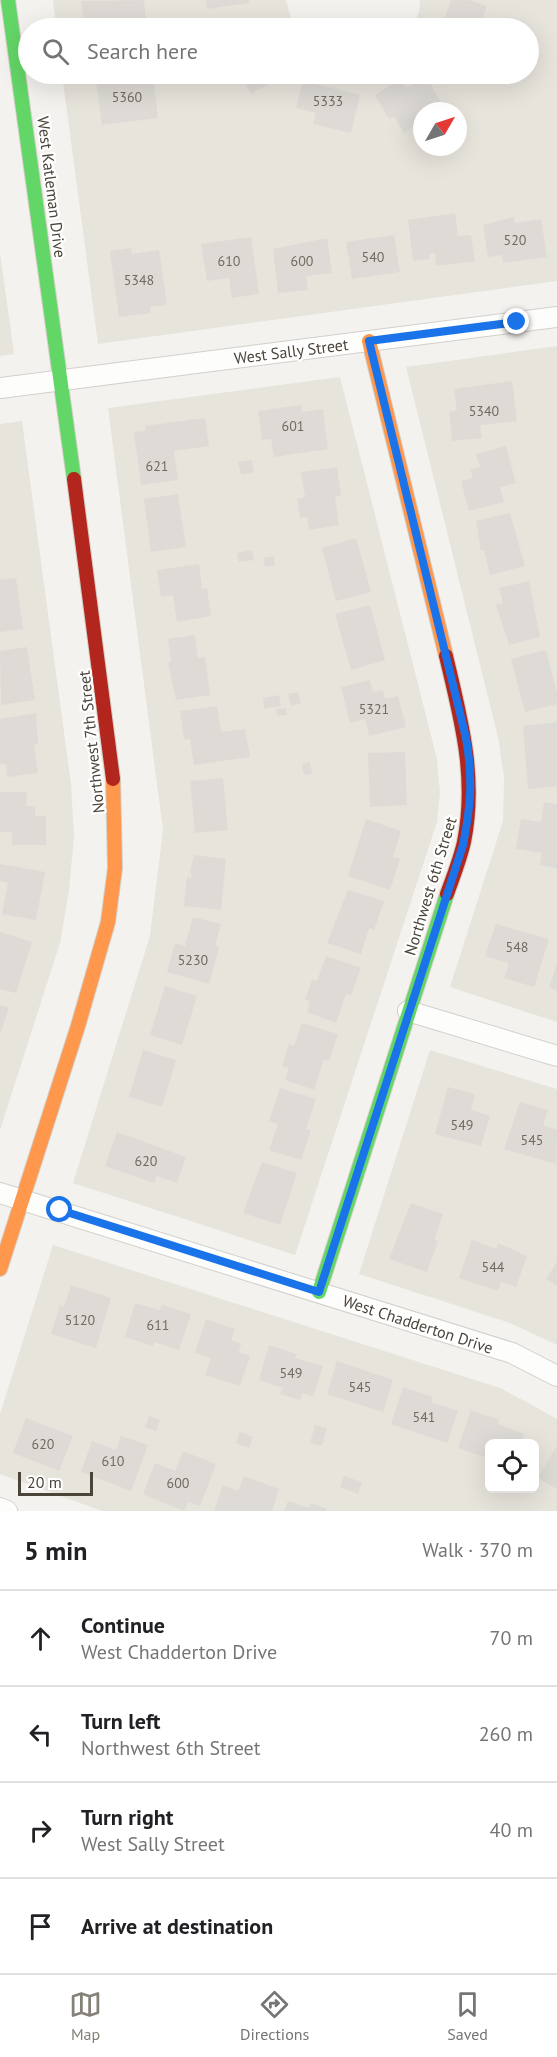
<!DOCTYPE html>
<meta charset="utf-8">
<style>
body{margin:0;font-family:"PT Sans",sans-serif;background:#f6f6f6;color:#202124}
.controls{position:absolute;right:18px;bottom:18px;display:grid;overflow:hidden;border-radius:9px;box-shadow:0 6px 24px #0002}
.controls button{width:54px;height:54px;display:grid;place-items:center;padding:0;border:0;border-bottom:2px solid #e0e0e0;background:#fff;color:#202124;font:30px sans-serif}
.compass{position:absolute;left:413px;top:102px;width:54px;height:54px;border-radius:50%;background:#fff;box-shadow:0 6px 24px #0002;rotate:51deg}
.scale{position:absolute;left:18px;bottom:15px;width:75px;box-sizing:border-box;padding-left:6px;border:3px solid #4b4439;border-top:0;font-size:16px;line-height:21px;white-space:nowrap;color:#4b4439;-webkit-text-stroke:4px #fff;paint-order:stroke}
.stop{position:absolute;width:18px;height:18px;margin:-14px;border:4px solid #1a73e8;border-radius:50%;background:#fff}
.stop.end{background:#1a73e8;border-color:#fff;box-shadow:0 2px 6px #0008}
.list{margin:0;padding:0;list-style:none}
h2{display:flex;justify-content:space-between;align-items:center;height:78px;margin:0;padding:0 24px;font-size:26px}
h2 small{font-size:20px;font-weight:400;color:#757577}
.list li{display:grid;grid-template-columns:39px 1fr auto;gap:18px;align-items:center;box-sizing:border-box;height:96px;padding:0 24px;border-top:2px solid #e0e0e0}
.list b{display:block;font-size:22px;white-space:nowrap}
.list p{margin:0;font-size:20px;white-space:nowrap;color:#757577}
.list em{font-size:20px;font-style:normal;color:#757577}
.icon{flex:none;width:33px;height:33px;fill:none;stroke:currentColor;stroke-width:2;stroke-linecap:round;stroke-linejoin:round}
.map{position:relative;flex:none;width:557px;height:1511px;overflow:hidden}
.search{position:absolute;background:#fff;box-shadow:0 6px 24px #0002;left:18px;right:18px;top:18px;height:66px;display:flex;align-items:center;gap:15px;box-sizing:border-box;padding:0 21px;border-radius:33px;color:#757577;font-size:22px}
.sheet{height:462px;background:#fff}
nav{display:flex;justify-content:space-around;align-items:center;box-sizing:border-box;height:84px;border-top:2px solid #e0e0e0;background:#fff;font-size:16px;color:#757577}
nav a{display:grid;justify-items:center;gap:3px}
nav .on{color:#868178}
.map>svg:first-child{display:block}
.residential{fill:#e7e4dc;fill-rule:evenodd}
.building{fill:#dedbd6}
.lines{fill:none;stroke-linecap:round;stroke-linejoin:round}
.street-casing{stroke:#d2d0cb;stroke-width:22}
.fast-casing{stroke:#d3cfc5;stroke-width:16}
.slow-casing{stroke:#d3cfc5;stroke-width:16}
.jam-casing{stroke:#d3cfc5;stroke-width:16}
.street{stroke:#fdfdfc;stroke-width:20}
.fast{stroke:#63d668;stroke-width:14}
.slow{stroke:#ff974d;stroke-width:14}
.jam{stroke:#b3261e;stroke-width:14}
.route{stroke:#1a73e8;stroke-width:8}
.labels{text-anchor:middle;dominant-baseline:central;stroke-width:4.5;stroke-linejoin:round;paint-order:stroke}
.number-label{font-size:14px;fill:#706a61}
.street-label{font-size:16px;fill:#4b4439;stroke:#fff}
</style>
<div class="map">
<svg width="557" height="1511" viewBox="0 0 557 1511">
<rect width="100%" height="100%" fill="#f4f2ee"/>
<!-- residential -->
<g class="residential">
<path d="M53 0H286L294 28H56Z"/>
<path d="M420 0H557V281L98 344 62 74H528V28H412L419 12ZM422 111H458V147H422Z"/>
<path d="M0 252 14 354 0 356Z"/>
<path d="M557 346V1022L450 987 503 821 504 777 498 737 406 367Z"/>
<path d="M340 377 437 759 440 793 437 822 295 1255 73 1183 150 936 163 830 108 408Z"/>
<path d="M22 421 71 784 74 836 69 891 60 943 0 1130V424Z"/>
<path d="M430 1050 557 1089V1345L510 1323 359 1274Z"/>
<path d="M53 1245 500 1388 521 1399 557 1419V1511H102L0 1474V1414ZM490 1444H534V1488H490Z"/>
</g>
<!-- building -->
<g class="building">
<path d="M144 0 146 21 125 23V27L85 28 81 1Z"/>
<path d="M206 0H249V3L207 9Z"/>
<path d="M451 0H469L487 6 479 28H441Z"/>
<path d="M261 23 264 28H251Z"/>
<path d="M95 74H167L153 77 158 118 102 125Z"/>
<path d="M223 74H284L285 75 251 94 240 74 227 81Z"/>
<path d="M426 76 445 109 422 111V122L404 133 394 116 389 119 375 95 401 79 406 88Z"/>
<path d="M303 81 360 95 351 133 313 124 316 113 296 108Z"/>
<path d="M455 213 458 236 471 235 475 261 436 266 435 253 429 254 430 259 413 261 408 220Z"/>
<path d="M514 217 515 223 541 219 547 257 503 263 502 255 488 257 483 225Z"/>
<path d="M394 235 400 272 352 279 346 242Z"/>
<path d="M251 237 259 294 232 298 229 278 207 281 201 244Z"/>
<path d="M327 238 332 273 306 276 308 290 278 293 273 249Z"/>
<path d="M131 248 132 254 159 250 167 305 150 307 151 313 119 317 110 251Z"/>
<path d="M512 381 517 421 480 425 482 438 452 441 449 412 457 410 454 389Z"/>
<path d="M301 405 302 412 323 409 328 449 274 457 271 439 262 440 258 411Z"/>
<path d="M205 418 209 446 174 451 178 480 141 485 134 432 145 431V426Z"/>
<path d="M506 446 516 483 500 487 504 502 469 511 461 481 473 478 470 469 480 467 476 454Z"/>
<path d="M252 460 254 472 241 475 238 462Z"/>
<path d="M337 467 341 496 335 497 339 525 309 530 307 517 300 518 297 499 305 497 301 472Z"/>
<path d="M178 494 186 547 151 552 144 499Z"/>
<path d="M510 513 525 566 490 575 484 550 481 551 476 521Z"/>
<path d="M356 538 371 592 336 601 322 548Z"/>
<path d="M252 550 254 560 239 562 237 553Z"/>
<path d="M274 556 275 565 265 567 263 558Z"/>
<path d="M199 564 202 589 207 588 211 616 177 622 173 595 161 597 157 570Z"/>
<path d="M16 578 23 629 0 632V580Z"/>
<path d="M529 581 540 637 509 645 496 605 503 603 499 588Z"/>
<path d="M370 605 385 660 351 670 335 614Z"/>
<path d="M195 635 198 658 205 657 210 695 176 700 168 663 171 662 168 639Z"/>
<path d="M27 647 35 700 1 705 0 651Z"/>
<path d="M546 650 557 693V704L525 712 511 659Z"/>
<path d="M370 680 373 692 383 690 385 699 398 696 406 727 369 736 365 719 350 723 341 687Z"/>
<path d="M298 692 301 703 291 706 288 694Z"/>
<path d="M279 695 281 706 264 709 263 698Z"/>
<path d="M217 706 221 732 245 729 250 757 194 765 190 739 184 740 180 711Z"/>
<path d="M286 708 287 715 277 716 276 709Z"/>
<path d="M36 713 38 744H34L38 773 7 777 6 764H0V719Z"/>
<path d="M557 722V786L528 789 523 726Z"/>
<path d="M405 752 407 805 370 807 368 753Z"/>
<path d="M310 762 312 774 304 775 302 764Z"/>
<path d="M223 778 228 830 195 833 190 781Z"/>
<path d="M0 792H27L26 806H35V816H46V845H12V832H0Z"/>
<path d="M544 802 557 804V868L540 865 542 853 516 849 521 819 541 822Z"/>
<path d="M366 819 401 831 393 857 400 859 390 890 348 876Z"/>
<path d="M194 855 226 859 221 910 184 906 187 877 192 878 190 871Z"/>
<path d="M0 864 45 872 36 920 2 914 8 883 0 881Z"/>
<path d="M348 890 384 901 374 930 369 928 361 954 327 943Z"/>
<path d="M193 917 221 924 215 946 219 948 209 984 167 972 175 943 185 946Z"/>
<path d="M496 924 549 939 534 987 504 978 509 963 485 956Z"/>
<path d="M0 932 32 942 16 993 0 989Z"/>
<path d="M326 956 361 968 351 995 346 994 336 1023 307 1012 310 1001 305 1000 312 980 317 981Z"/>
<path d="M556 966H557V990L549 988Z"/>
<path d="M165 986 197 996 182 1045 150 1035Z"/>
<path d="M0 1005 9 1008 0 1035Z"/>
<path d="M302 1023 338 1034 329 1061 324 1059 314 1090 285 1080 289 1068 282 1066 289 1044 294 1046Z"/>
<path d="M143 1050 176 1060 162 1107 129 1097Z"/>
<path d="M448 1087 475 1094 471 1110 490 1116 481 1146 435 1134Z"/>
<path d="M280 1088 316 1099 306 1129 311 1130 301 1160 269 1150 278 1124 269 1121Z"/>
<path d="M520 1102 548 1110 543 1125 557 1130 556 1164 504 1149Z"/>
<path d="M117 1132 186 1157 177 1183 157 1176 154 1183 105 1166Z"/>
<path d="M262 1162 297 1173 280 1225 243 1213Z"/>
<path d="M411 1203 443 1214 434 1240 438 1241 427 1272 389 1259Z"/>
<path d="M472 1240 496 1249 498 1243 527 1256 516 1287 501 1282 498 1291 459 1278Z"/>
<path d="M557 1262V1286L546 1279Z"/>
<path d="M71 1285 111 1298 96 1348 51 1334 60 1305 64 1307Z"/>
<path d="M135 1303 160 1310 162 1305 191 1314 179 1350 154 1342 153 1346 125 1337Z"/>
<path d="M206 1319 235 1329 231 1340 241 1344 239 1352 250 1356 240 1386 205 1375 211 1358 195 1353Z"/>
<path d="M269 1345 297 1354 295 1358 323 1366 313 1397 302 1393 300 1400 280 1394 283 1388 259 1380Z"/>
<path d="M337 1361 393 1380 383 1412 327 1394Z"/>
<path d="M403 1387 433 1397 431 1402 458 1411 447 1443 391 1424Z"/>
<path d="M471 1410 499 1420 498 1424 524 1434 521 1444H490V1459L458 1448Z"/>
<path d="M149 1416 160 1420 156 1431 145 1427Z"/>
<path d="M26 1418 73 1436 59 1471 13 1453Z"/>
<path d="M315 1425 327 1428 322 1446 310 1443Z"/>
<path d="M240 1432 253 1437 249 1448 236 1443Z"/>
<path d="M121 1436 148 1445 131 1491 81 1472 92 1441 116 1450Z"/>
<path d="M555 1448 557 1449V1489L538 1478Z"/>
<path d="M183 1451 216 1464 200 1506 188 1502 184 1511 143 1494 155 1463 175 1471Z"/>
<path d="M244 1476 279 1489 272 1511H214L223 1485 238 1491Z"/>
<path d="M344 1476 362 1482 358 1494 340 1487Z"/>
<path d="M288 1501 309 1508 311 1503 327 1509 326 1511H284Z"/>
</g>
<g class="lines">
<defs>
<g id="street">
<path d="M0 388 557 317"/>
<path d="M408 1011 557 1056"/>
<path d="M0 1193 512 1353 557 1376"/>
<path d="M0 1508 7 1511"/>
</g>
<g id="fast">
<path d="M8 0 74 479"/>
<path d="M319 1292 447 894"/>
</g>
<g id="slow">
<path d="M369 341 446 656"/>
<path d="M0 1269 78 1026 108 922 115 868 113 779"/>
</g>
<g id="jam">
<path d="M74 479 113 779"/>
<path d="M446 656C461 719 477 777 464 842 460 860 453 877 447 894"/>
</g>
</defs>
<!-- street casing -->
<use href="#street" class="street-casing"/>
<!-- fast casing -->
<use href="#fast" class="fast-casing"/>
<!-- slow casing -->
<use href="#slow" class="slow-casing"/>
<!-- jam casing -->
<use href="#jam" class="jam-casing"/>
<!-- street -->
<use href="#street" class="street"/>
<!-- fast -->
<use href="#fast" class="fast"/>
<!-- slow -->
<use href="#slow" class="slow"/>
<!-- jam -->
<use href="#jam" class="jam"/>
</g>
<g class="lines">
<!-- route -->
<path class="route" d="M60 1210 319 1292 463 845C471 805 473 779 466 738L369 341 517 322"/>
</g>
<g class="labels">
<!-- number labels -->
<g class="number-label">
<text x="127" y="97">5360</text>
<text x="328" y="101">5333</text>
<text x="515" y="240">520</text>
<text x="373" y="257">540</text>
<text x="229" y="261">610</text>
<text x="302" y="261">600</text>
<text x="139" y="280">5348</text>
<text x="484" y="411">5340</text>
<text x="293" y="426">601</text>
<text x="157" y="466">621</text>
<text x="374" y="709">5321</text>
<text x="517" y="947">548</text>
<text x="193" y="960">5230</text>
<text x="462" y="1125">549</text>
<text x="532" y="1140">545</text>
<text x="146" y="1161">620</text>
<text x="493" y="1267">544</text>
<text x="80" y="1320">5120</text>
<text x="158" y="1325">611</text>
<text x="291" y="1373">549</text>
<text x="360" y="1387">545</text>
<text x="424" y="1417">541</text>
<text x="43" y="1444">620</text>
<text x="113" y="1461">610</text>
<text x="178" y="1483">600</text>
</g>
<!-- street labels -->
<g class="street-label">
<text transform="translate(52 187) rotate(83)">West Katleman Drive</text>
<text transform="translate(291 351) rotate(-7)">West Sally Street</text>
<text transform="translate(91 742) rotate(-96)">Northwest 7th Street</text>
<text transform="translate(430 886) rotate(-73)">Northwest 6th Street</text>
<text transform="translate(418 1324) rotate(18)">West Chadderton Drive</text>
</g>
</g>
</svg>
<div class="controls">
<button><svg class="icon" aria-label="locate" viewBox="0 0 24 24"><circle cx="12" cy="12" r="6"/><path d="M12 2v4M12 18v4M2 12h4M18 12h4"/></svg></button>
</div>
<svg class="compass" viewBox="-18 -18 36 36"><path d="M0-13l5 13h-10z" fill="#e53935"/><path d="M0 13l5-13h-10z" fill="#757577"/></svg>
<div class="scale">20 m</div>
<div class="stop" style="left:60px;top:1210px"></div>
<div class="stop end" style="left:517px;top:322px"></div>
<div class="search"><svg class="icon" aria-label="search" viewBox="0 0 24 24"><circle cx="10" cy="10" r="6"/><path d="M15 15l6 6"/></svg>Search here</div>
</div>
<section class="sheet">
<h2>5 min<small>Walk · 370 m</small></h2>
<ul class="list">
<li><svg class="icon" aria-label="ahead" viewBox="0 0 24 24"><path d="M12 20V5M6 11l6-6 6 6"/></svg><div><b>Continue</b><p>West Chadderton Drive</p></div><em>70 m</em></li>
<li><svg class="icon" aria-label="left" viewBox="0 0 24 24"><path d="M17 20v-9H6M10 6l-5 5 5 5"/></svg><div><b>Turn left</b><p>Northwest 6th Street</p></div><em>260 m</em></li>
<li><svg class="icon" aria-label="right" viewBox="0 0 24 24"><path d="M7 20v-9h11M14 6l5 5-5 5"/></svg><div><b>Turn right</b><p>West Sally Street</p></div><em>40 m</em></li>
<li><svg class="icon" aria-label="arrive" viewBox="0 0 24 24"><path d="M6 21V4h12l-3 4 3 4H6"/></svg><div><b>Arrive at destination</b></div></li>
</ul>
</section>
<nav>
<a class="on"><svg class="icon" aria-label="map" viewBox="0 0 24 24"><path d="M3 6l6-2 6 2 6-2v14l-6 2-6-2-6 2zM9 4v14M15 6v14"/></svg>Map</a>
<a><svg class="icon" aria-label="directions" viewBox="0 0 24 24"><path d="M12 3l9 9-9 9-9-9zM9 14v-3h6M13 9l2 2-2 2"/></svg>Directions</a>
<a><svg class="icon" aria-label="saved" viewBox="0 0 24 24"><path d="M7 4h10v16l-5-4-5 4z"/></svg>Saved</a>
</nav>
